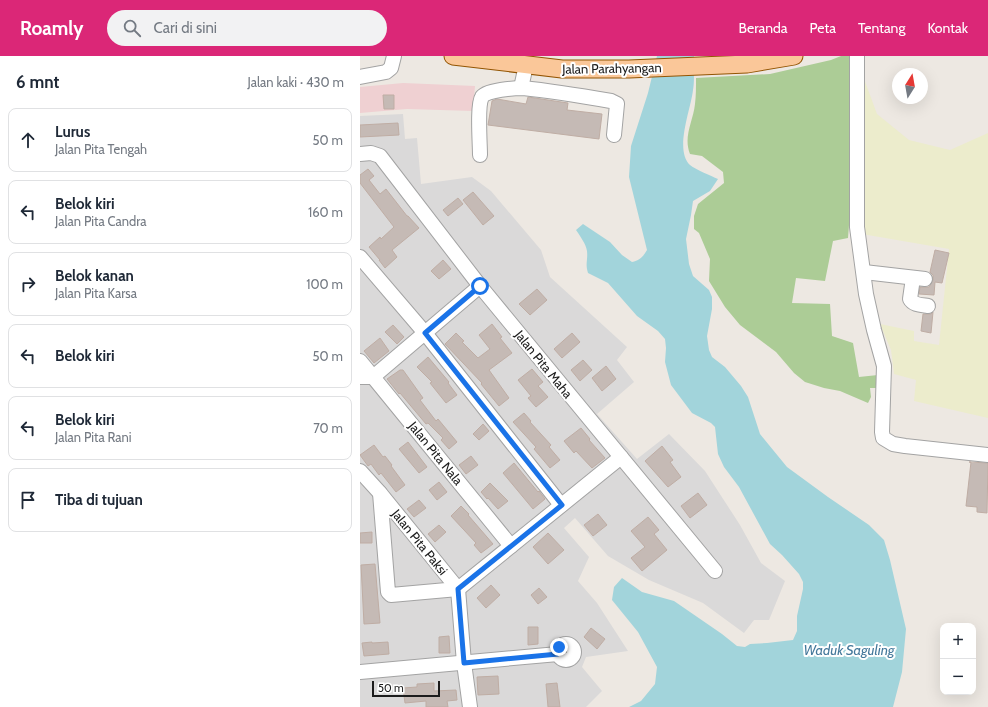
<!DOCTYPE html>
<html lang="id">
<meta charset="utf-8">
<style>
body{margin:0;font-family:Cabin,sans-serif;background:#f2f2f3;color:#1f2937}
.controls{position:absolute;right:12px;bottom:12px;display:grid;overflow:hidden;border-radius:8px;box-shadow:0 4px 16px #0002}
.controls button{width:36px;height:36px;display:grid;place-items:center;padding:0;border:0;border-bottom:1px solid #e0e1e3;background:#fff;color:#1f2937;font:20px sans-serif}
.compass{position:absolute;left:532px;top:12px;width:36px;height:36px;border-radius:50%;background:#fff;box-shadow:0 4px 16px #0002;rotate:11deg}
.scale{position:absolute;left:12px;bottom:10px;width:68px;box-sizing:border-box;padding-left:4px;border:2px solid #1c1c1c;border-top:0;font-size:11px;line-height:14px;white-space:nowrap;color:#1c1c1c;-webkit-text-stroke:3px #fff;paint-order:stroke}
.stop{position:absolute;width:12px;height:12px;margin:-9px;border:3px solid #1a73e8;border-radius:50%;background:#fff}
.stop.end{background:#1a73e8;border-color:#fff;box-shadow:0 1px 4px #0008}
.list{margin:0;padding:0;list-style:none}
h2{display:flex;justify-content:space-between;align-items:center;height:52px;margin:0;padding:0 16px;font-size:17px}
h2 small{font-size:13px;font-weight:400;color:#747a83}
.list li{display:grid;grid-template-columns:26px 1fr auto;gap:12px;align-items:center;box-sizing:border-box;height:64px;margin:0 8px 8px;padding:0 8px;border:1px solid #e0e1e3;border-radius:8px}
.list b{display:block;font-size:15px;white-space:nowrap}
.list p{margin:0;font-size:13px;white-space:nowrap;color:#747a83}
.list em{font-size:13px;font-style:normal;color:#747a83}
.icon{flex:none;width:22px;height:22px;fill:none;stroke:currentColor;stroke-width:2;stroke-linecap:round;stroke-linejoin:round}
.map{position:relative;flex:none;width:628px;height:651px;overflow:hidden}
header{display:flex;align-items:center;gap:24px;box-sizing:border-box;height:56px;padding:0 20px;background:#db2777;color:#fff}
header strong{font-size:19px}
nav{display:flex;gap:22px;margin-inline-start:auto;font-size:14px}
.search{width:280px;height:36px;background:#f2f2f3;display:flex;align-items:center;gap:10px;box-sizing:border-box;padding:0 14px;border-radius:22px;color:#747a83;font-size:15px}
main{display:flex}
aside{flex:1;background:#fff}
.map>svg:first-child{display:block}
.residential{fill:#dad9d9}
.commercial{fill:#efd0d2}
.farmland{fill:#ececcc}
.forest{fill:#accc96}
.water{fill:#a2d4db}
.building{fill:#c5bab5;stroke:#bfada4}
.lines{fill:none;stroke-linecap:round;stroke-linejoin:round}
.minor-casing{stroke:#a3a3a3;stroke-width:16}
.major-casing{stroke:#925402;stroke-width:19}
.minor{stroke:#fff;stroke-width:14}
.major{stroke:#fac799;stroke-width:17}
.route{stroke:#1a73e8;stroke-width:5}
.labels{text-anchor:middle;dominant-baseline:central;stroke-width:4;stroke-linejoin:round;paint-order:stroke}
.street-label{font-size:13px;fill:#1c1c1c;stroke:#fff}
.water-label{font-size:14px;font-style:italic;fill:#44789b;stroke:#fff}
</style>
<header>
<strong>Roamly</strong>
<div class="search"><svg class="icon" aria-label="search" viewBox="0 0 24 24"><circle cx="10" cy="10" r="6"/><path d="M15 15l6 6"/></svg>Cari di sini</div>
<nav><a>Beranda</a><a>Peta</a><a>Tentang</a><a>Kontak</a></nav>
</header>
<main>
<aside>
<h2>6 mnt<small>Jalan kaki · 430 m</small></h2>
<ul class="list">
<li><svg class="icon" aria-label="ahead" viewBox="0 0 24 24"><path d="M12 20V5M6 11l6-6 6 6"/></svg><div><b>Lurus</b><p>Jalan Pita Tengah</p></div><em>50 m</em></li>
<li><svg class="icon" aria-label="left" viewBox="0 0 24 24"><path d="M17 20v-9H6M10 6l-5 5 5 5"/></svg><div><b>Belok kiri</b><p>Jalan Pita Candra</p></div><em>160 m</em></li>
<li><svg class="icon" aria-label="right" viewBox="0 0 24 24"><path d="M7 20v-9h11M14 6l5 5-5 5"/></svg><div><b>Belok kanan</b><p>Jalan Pita Karsa</p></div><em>100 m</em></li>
<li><svg class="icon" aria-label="left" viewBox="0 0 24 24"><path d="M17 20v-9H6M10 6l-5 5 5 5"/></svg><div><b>Belok kiri</b></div><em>50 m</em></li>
<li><svg class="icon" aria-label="left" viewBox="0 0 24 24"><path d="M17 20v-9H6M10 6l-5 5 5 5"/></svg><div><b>Belok kiri</b><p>Jalan Pita Rani</p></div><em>70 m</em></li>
<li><svg class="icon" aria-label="arrive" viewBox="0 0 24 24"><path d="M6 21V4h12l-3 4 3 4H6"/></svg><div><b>Tiba di tujuan</b></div></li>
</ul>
</aside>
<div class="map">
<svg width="628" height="651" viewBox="0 0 628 651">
<rect width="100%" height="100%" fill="#ede8e2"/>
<!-- residential -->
<path class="residential" d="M43 58 45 83 57 82 61 128 112 121 131 135 181 194 190 221 267 291 257 304 274 326 237 358 277 403 309 378 345 415 380 469 401 507 425 525 409 564H394L384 577 343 547 289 524 248 500 215 462 204 472 229 501 218 525 237 547 268 595 226 601 222 611 242 635 226 651H0V60Z"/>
<!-- commercial -->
<path class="commercial" d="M43 27 115 30 113 55 47 53 0 57V31Z"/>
<!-- farmland -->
<path class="farmland" d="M503 20 517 58 549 84 590 94 628 77V362L554 345 556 324 534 318 531 294 520 268 554 275V285L579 289 589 193 502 178Z"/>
<!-- forest -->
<path class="forest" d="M481 0H494L493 117 488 182 473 185 465 225 436 222 432 247 470 248 472 280 493 287 499 321 518 319 519 332H510L511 341 508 347 480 335 464 332 445 326 434 317 416 296 380 269 365 251 349 225 350 203 339 177 334 173V160L338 148 364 127 363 116 342 100 330 98C323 80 333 66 335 48 336 40 336 31 336 22L410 18 471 4Z"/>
<!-- water -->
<path class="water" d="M297 0H334C333 11 335 23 333 34 331 53 314 94 330 109 335 113 351 120 358 123L350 135 333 145 331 159 326 183 329 208 333 220 349 234 352 241V253L347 280 349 294 352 301 365 311 381 330 388 341 400 378 427 411 468 441 509 469 524 484 530 504 546 573 542 616 533 651H269L281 645 295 628 297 611 278 576 252 544 254 531 262 522 282 536 314 545 362 578 377 590 385 591 390 588 407 587 433 584 437 575V560L443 533V526L439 518 422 499 410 488 379 431 364 411 358 398 355 371 351 367 332 357 311 329 305 306 306 292 305 283 298 275 277 260 248 227 228 217C225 208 228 204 227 195 226 188 220 180 216 174L223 168 250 186 262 199 272 206C280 204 283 201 287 194L269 121 271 90 288 37Z"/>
<!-- building -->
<g class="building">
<path d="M23 39H34V53H24Z"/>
<path d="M168 41 208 47 207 54 242 58 239 83 128 69 132 45 137 43 166 48Z"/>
<path d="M38 67 39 79 0 81V69Z"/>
<path d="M8 113 14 120 9 124 20 138 26 133 47 160H48L59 172 32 194 37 201 25 212 19 204H20L9 191 20 181 21 183 34 171 0 127V119Z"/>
<path d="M113 136 134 160 123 169 103 144Z"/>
<path d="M98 142 103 148 88 160 83 154Z"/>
<path d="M575 194 589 197 582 227 575 226 574 239 559 238 560 231H569L573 224V219L570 216Z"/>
<path d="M83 204 91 213 79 223 71 215Z"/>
<path d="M177 233 187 244 170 259 159 248Z"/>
<path d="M573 256 571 277 561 275 563 258H571Z"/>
<path d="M132 268 142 281 140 282 152 297 129 314 149 342 139 350 121 328 122 327 85 288 96 277 104 285 102 286 118 302 130 293 119 279Z"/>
<path d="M33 269 44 281 37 288 25 276Z"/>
<path d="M212 277 220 286 202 302 194 293Z"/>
<path d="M20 282 29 295 14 307 4 295Z"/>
<path d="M68 301 89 326 88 327 97 339 86 347 70 327 72 326 57 311Z"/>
<path d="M223 304 232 314 220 325 211 314Z"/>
<path d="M246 310 256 323 242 335 232 322Z"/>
<path d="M172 313 183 326 178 330 188 341 176 351 168 342 171 340 158 324Z"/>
<path d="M40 314H43L63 342 60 344 76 365 78 363 97 386 89 393 81 384 83 382 68 367 66 368 40 337 39 338 27 323Z"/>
<path d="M164 357 171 365 170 366 191 389 189 391 200 404 190 412 174 393 176 391 153 366Z"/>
<path d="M123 368 129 375 119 384 113 378Z"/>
<path d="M221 372 230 383 229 384 245 402 232 412 216 395 214 397 204 385Z"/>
<path d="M48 386 67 411 59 417 39 393Z"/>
<path d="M14 389 23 401 25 400 32 409 31 410 45 429 36 436 21 417 19 419 11 408 8 410 0 399Z"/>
<path d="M302 390 313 404 310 406 321 421 308 431 285 405Z"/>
<path d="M111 400 118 409 106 418 99 409Z"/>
<path d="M609 406 628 407 627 457 617 456V451L606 450 611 406Z"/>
<path d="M154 407 178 436 179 435 185 443 173 453 143 417Z"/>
<path d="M79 426 87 436 77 444 69 434Z"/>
<path d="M130 427 148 445 138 453 128 442 127 443 121 436Z"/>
<path d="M338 437 347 449 330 462 321 450Z"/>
<path d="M59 444 66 452 54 461 47 453Z"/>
<path d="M101 450 109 458 108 459 133 488 121 497 114 489 116 487 91 460Z"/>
<path d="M238 458 247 469 233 480 224 469Z"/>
<path d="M288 461 299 474 294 478 307 494 282 515 271 502 285 491 271 475Z"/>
<path d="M79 469 86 476 75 486 68 478Z"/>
<path d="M12 476V487H0V477Z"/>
<path d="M188 477 204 494 188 508 173 491Z"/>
<path d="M15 508 20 567 4 568 1 509Z"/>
<path d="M131 529 140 539 126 552 117 542Z"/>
<path d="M179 532 187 541 178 548 171 539Z"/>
<path d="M168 571H178V588L168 589Z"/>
<path d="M231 572 245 583 237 593 224 581Z"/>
<path d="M89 580 90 597H79V581Z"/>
<path d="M12 586V587L28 586 29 598 4 600 2 587Z"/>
<path d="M138 620 139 638 118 639 117 621Z"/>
<path d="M74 627V635L96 634 97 644 87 645 88 651H66V645L45 647 43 632 57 631V628Z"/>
<path d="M197 627 200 651H188L186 628Z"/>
</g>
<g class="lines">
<defs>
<g id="minor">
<path d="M497 0V171L506 238 514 274 524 310 522 376 523 382 533 388 545 390 628 399"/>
<path d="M0 21 26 16 31 12 34 0"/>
<path d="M161 32 166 9"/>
<path d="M0 98 11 97 20 100 120 230 355 515"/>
<path d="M120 99C120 88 117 49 122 41 125 34 156 32 163 32 192 35 222 40 251 45L257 48 254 79"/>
<path d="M0 201 65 277 201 449"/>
<path d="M504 216 565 223"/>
<path d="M553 222 550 243C553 249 562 249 568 250"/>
<path d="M0 305 151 490"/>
<path d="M0 321H13L120 230"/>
<path d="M0 415 20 437 98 533"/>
<path d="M20 437 28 536 31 539 98 533"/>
<path d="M98 533 261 401"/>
<path d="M98 533 104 607 110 651"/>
<circle cx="206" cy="596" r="8"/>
<path d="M0 616 198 598"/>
</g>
<path id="major" d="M93 0 202 13H269L387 8 434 0"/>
</defs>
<!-- minor casing -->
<use href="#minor" class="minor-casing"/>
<!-- major casing -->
<use href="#major" class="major-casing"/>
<!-- minor -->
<use href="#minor" class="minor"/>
<!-- major -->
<use href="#major" class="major"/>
</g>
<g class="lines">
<!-- route -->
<path class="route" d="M120 230 65 277 202 449 98 533 104 607 198 598 199 591"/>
</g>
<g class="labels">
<!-- street labels -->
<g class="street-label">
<text transform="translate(252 12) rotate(-1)">Jalan Parahyangan</text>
<text transform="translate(184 308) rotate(51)">Jalan Pita Maha</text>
<text transform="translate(76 397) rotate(51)">Jalan Pita Nala</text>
<text transform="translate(60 486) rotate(51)">Jalan Pita Paksi</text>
</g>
<!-- water labels -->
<g class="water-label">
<text x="489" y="594">Waduk Saguling</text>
</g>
</g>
</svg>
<div class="controls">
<button>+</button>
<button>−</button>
</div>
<svg class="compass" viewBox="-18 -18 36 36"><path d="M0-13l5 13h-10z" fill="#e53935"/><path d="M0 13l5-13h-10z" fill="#747a83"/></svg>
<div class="scale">50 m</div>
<div class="stop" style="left:120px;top:230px"></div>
<div class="stop end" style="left:199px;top:591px"></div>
</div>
</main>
